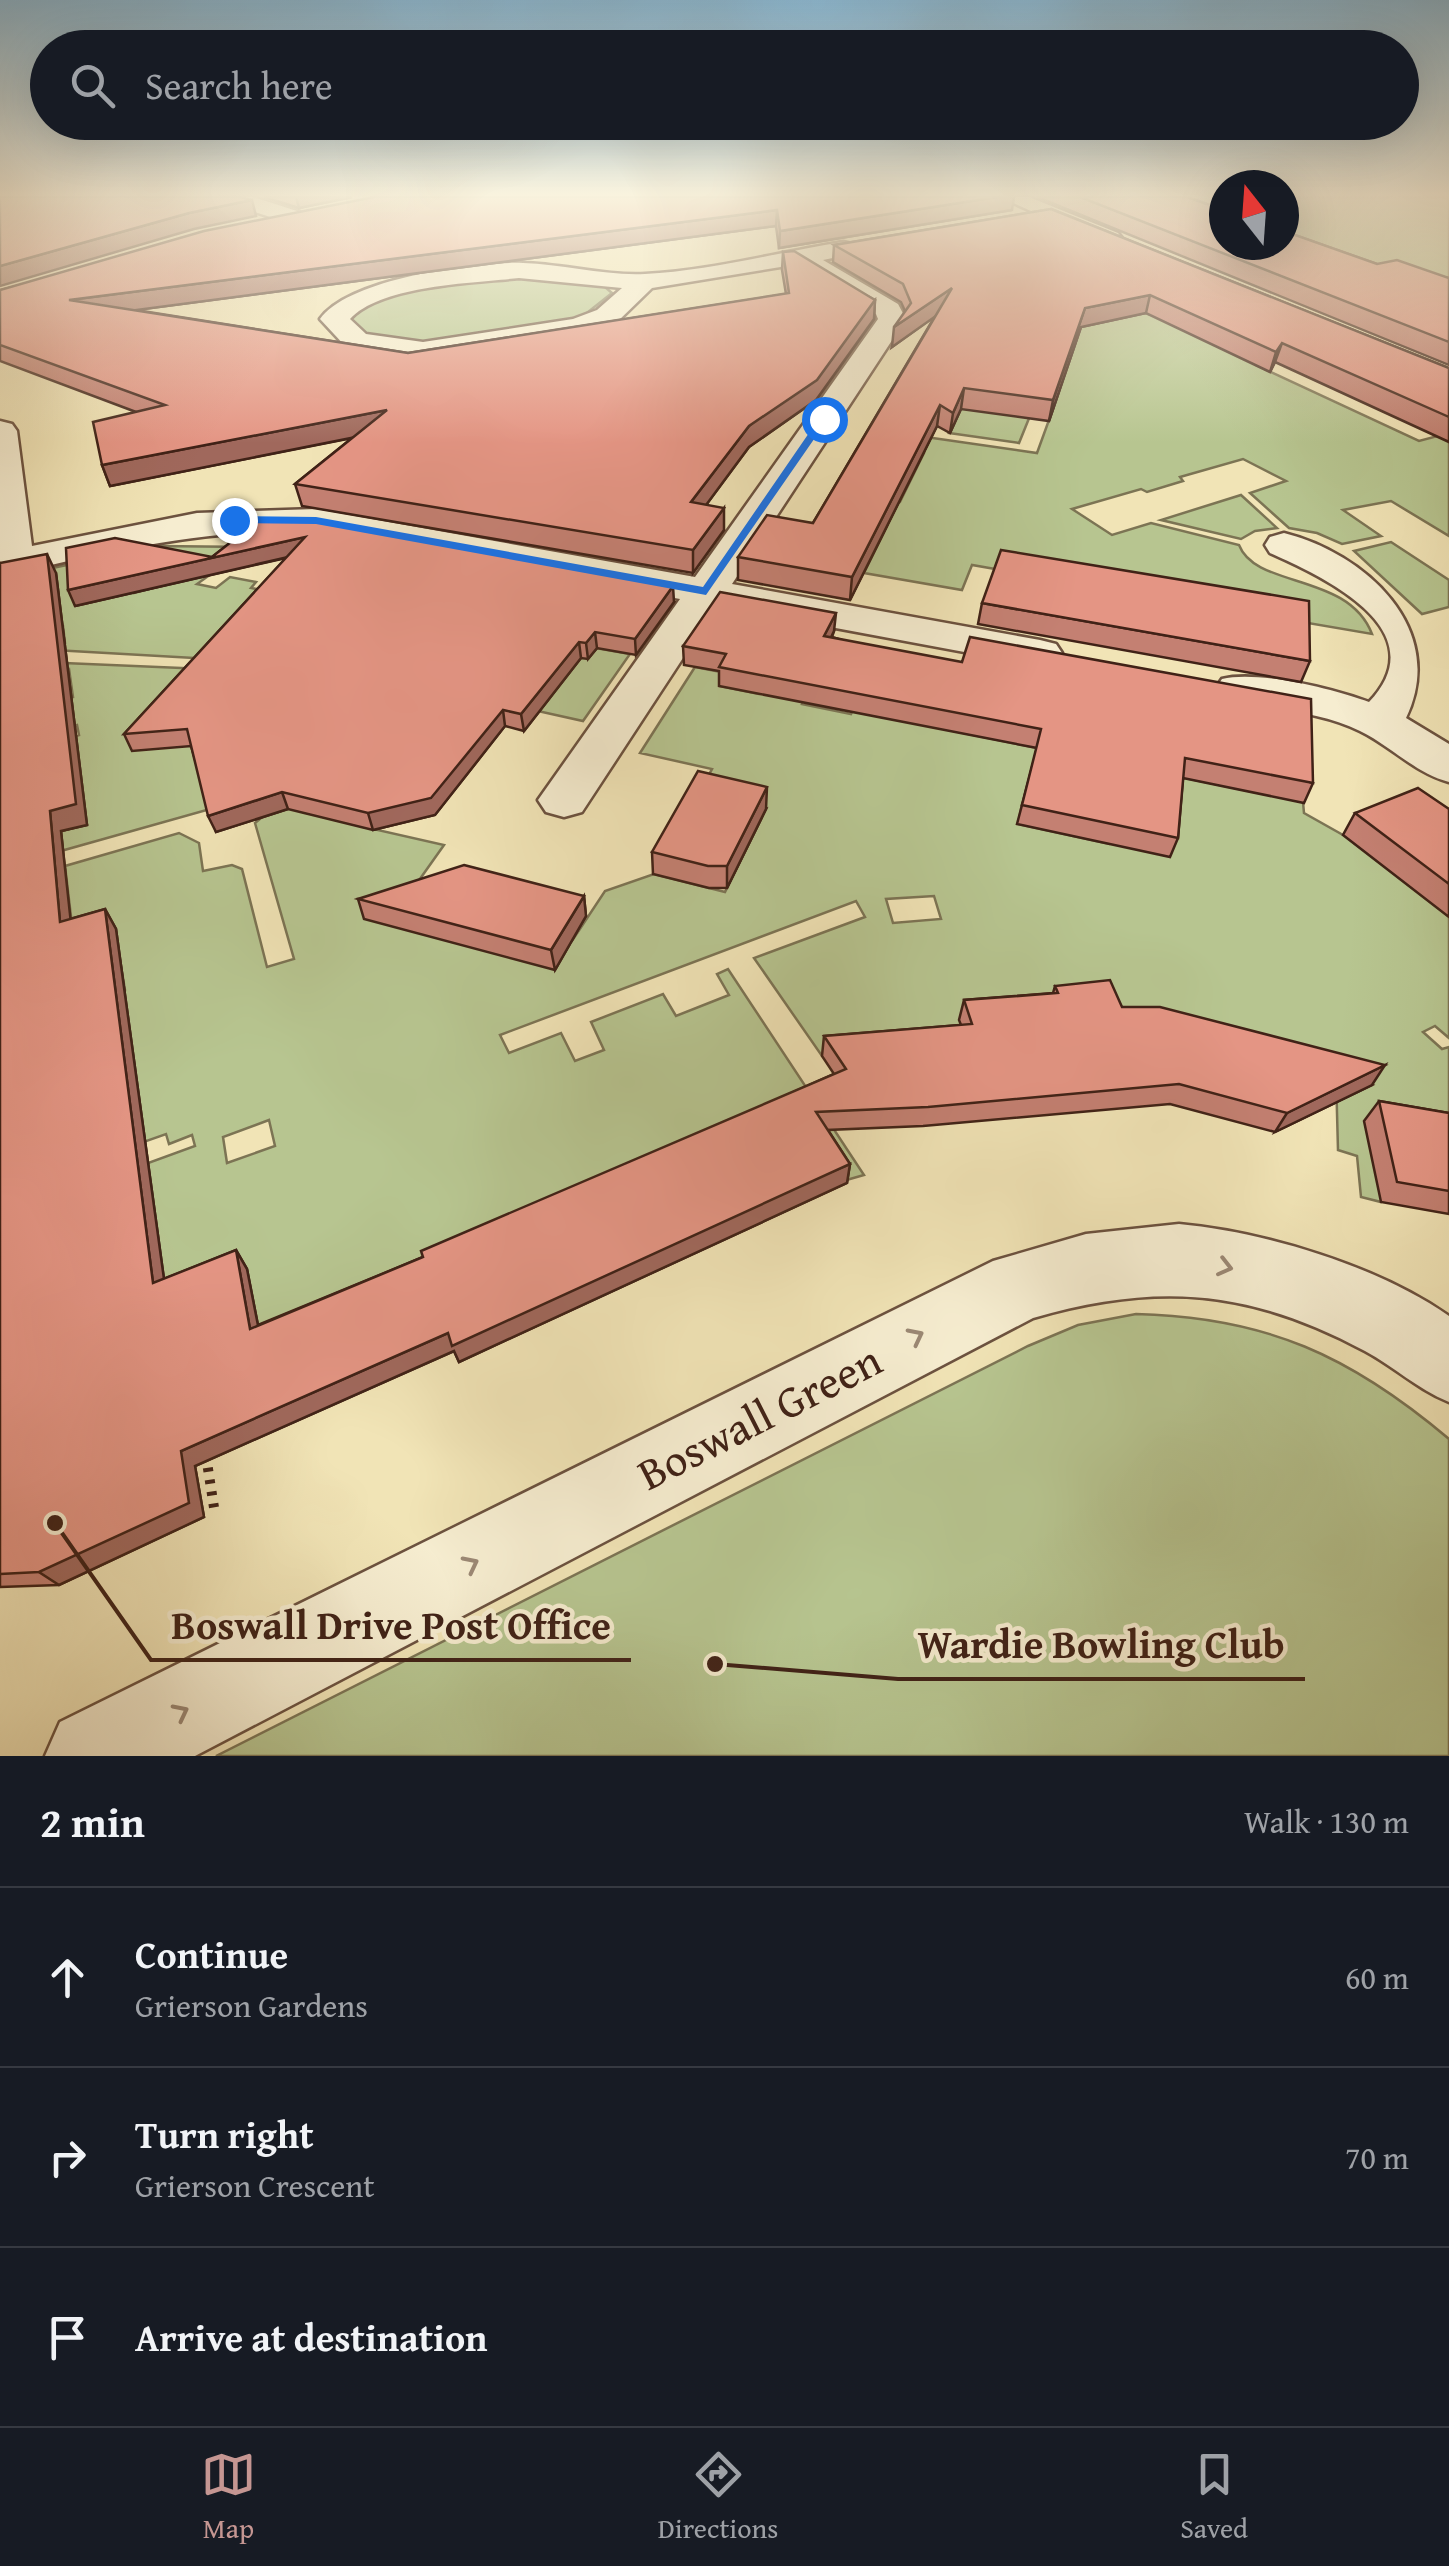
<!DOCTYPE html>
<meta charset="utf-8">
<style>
body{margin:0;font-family:"Gentium Book Plus",serif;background:#20242c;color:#f1f3f6}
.compass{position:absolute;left:1209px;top:170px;width:90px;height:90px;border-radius:50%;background:#171b24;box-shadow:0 10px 40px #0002;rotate:343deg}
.stop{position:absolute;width:30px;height:30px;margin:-22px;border:8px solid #1a73e8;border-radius:50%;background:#fff}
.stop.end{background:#1a73e8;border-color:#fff;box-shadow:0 2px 10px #0008}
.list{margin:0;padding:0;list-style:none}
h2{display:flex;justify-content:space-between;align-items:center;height:130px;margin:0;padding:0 40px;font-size:42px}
h2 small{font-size:32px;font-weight:400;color:#9ea1a6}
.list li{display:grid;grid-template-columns:65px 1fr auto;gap:30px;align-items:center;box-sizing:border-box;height:180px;padding:0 40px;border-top:2px solid #363941}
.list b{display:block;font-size:38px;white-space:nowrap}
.list p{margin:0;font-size:32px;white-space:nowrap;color:#9ea1a6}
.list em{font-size:32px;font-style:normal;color:#9ea1a6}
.icon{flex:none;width:55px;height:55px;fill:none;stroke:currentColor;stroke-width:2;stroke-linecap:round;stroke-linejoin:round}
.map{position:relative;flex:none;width:1449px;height:1756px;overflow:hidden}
.search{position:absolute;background:#171b24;box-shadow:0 10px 40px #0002;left:30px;right:30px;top:30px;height:110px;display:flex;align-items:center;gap:25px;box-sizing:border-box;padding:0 35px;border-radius:55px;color:#9ea1a6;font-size:38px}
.sheet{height:670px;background:#171b24}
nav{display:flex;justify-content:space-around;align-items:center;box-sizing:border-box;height:140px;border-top:2px solid #363941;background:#171b24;font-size:28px;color:#9ea1a6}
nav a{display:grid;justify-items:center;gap:5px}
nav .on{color:#c59692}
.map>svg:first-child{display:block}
.green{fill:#b7c590;stroke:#7c7454;stroke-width:2.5;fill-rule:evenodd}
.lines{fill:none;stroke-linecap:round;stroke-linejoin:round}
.street-casing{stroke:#6c523f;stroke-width:5}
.primary-casing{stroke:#402217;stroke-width:5}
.path{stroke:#402217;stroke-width:10;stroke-dasharray:4 8;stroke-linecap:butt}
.street{fill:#f6edd0;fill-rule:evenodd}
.primary{fill:#f1e4b6;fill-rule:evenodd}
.wall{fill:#c48072;stroke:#402217;stroke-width:2.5}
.shaded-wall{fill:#a0685c;stroke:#402217;stroke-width:2.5}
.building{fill:#e49584;stroke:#402217;stroke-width:2.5}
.oneway{stroke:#9b8874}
.route{fill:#1a73e8}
.labels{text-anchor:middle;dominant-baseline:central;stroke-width:9;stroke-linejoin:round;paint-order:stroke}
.near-street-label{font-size:45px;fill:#402217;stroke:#f6edd0}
.leader{fill:none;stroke:#402217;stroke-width:4}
.callout-dot{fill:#402217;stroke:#f6edd0;stroke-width:4}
.callout-label{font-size:40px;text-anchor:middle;font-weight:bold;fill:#402217;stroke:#f6edd0;stroke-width:9;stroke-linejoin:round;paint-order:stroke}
</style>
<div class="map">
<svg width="1449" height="1756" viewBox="0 0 1449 1756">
<rect width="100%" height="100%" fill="#f1e4b6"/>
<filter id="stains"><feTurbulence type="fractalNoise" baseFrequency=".002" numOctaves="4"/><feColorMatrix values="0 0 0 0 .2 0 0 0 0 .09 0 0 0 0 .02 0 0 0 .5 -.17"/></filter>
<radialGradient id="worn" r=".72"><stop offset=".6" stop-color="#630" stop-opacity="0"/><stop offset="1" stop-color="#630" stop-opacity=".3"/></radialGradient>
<!-- green -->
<g class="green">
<path d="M1284 197H1449V303L1284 245Z"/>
<path d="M859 263 1017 275 1292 357 1258 366 1419 441 1449 433V536L1391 501 1343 510 1381 536 1342 544 1317 533 1289 528 1250 493 1286 481 1243 459 1180 477 1183 481 1147 492 1141 489 1072 509 1112 535 1151 523 1239 545C1256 589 1348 572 1372 634L972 565 962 590 864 573 887 526 893 501 900 502 924 453 884 431 1037 453 1053 409 1034 406 1019 443 949 433 993 342 902 287 878 291 837 266Z"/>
<path d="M524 274 599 282 612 293 578 320 423 346 370 337 349 318 379 296Z"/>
<path d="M1241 495 1277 528 1255 531 1241 539 1161 520Z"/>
<path d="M1391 542 1449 580V607L1422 614 1354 551Z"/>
<path d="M157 546 249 547 197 584 216 588 230 577 256 582 251 588 630 654 583 721 511 705 351 824 444 845 388 924 572 941 605 891 654 874 725 892 766 809 699 793 712 769 640 753 695 667 726 673 720 686 759 694 808 689 802 704 851 714 874 664 914 723 1303 802 1304 813 1343 835 1449 917V1038L1435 1026 1423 1032 1442 1049 1449 1047V1136L1381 1202 1361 1197 1357 1156 1338 1150 1336 1075 967 1044 822 1056 754 958 865 917 856 901 500 1035 509 1053 561 1033 575 1061 604 1050 591 1022 663 994 676 1016 729 995 717 974 728 969 864 1175 251 1350 167 1301 0 1217 195 1146 192 1135 169 1144 166 1134 101 1157 125 990 115 930 74 942 65 866 179 833 199 843 203 871 232 865 242 869 267 967 294 959 255 823 261 818 210 809 11 865 10 846 87 824 51 743 79 735 77 725 51 732 48 703 73 697 69 669 19 680 64 663 252 671 265 662 36 649 65 643 63 626 0 579 124 553 134 593 168 584ZM1022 804 1110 844 1018 824ZM934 896 941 919 893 923 886 899ZM269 1120 275 1146 227 1163 223 1137Z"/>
<path d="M1136 1314C1266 1317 1351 1356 1449 1439V1756H216L1028 1346 1078 1325Z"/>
</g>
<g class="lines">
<defs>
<g id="street">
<path d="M221 197H253L300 212 303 217 292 224 224 202Z"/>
<path d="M843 242 852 244 855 249 852 254 823 260 898 304 906 319 732 584 1040 640 1056 644 1062 653 1056 662 1040 666 717 606 582 812 564 817 546 812 538 800 680 599 316 531C208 528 105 552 0 577V421L12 424 17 431 32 546 197 513 316 509 695 577 878 319 876 314 799 264 652 288 617 322 589 333 423 360 347 348 320 319C348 279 475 261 523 263 563 264 605 276 645 274 708 271 780 252 843 242ZM519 278 622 288 597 310 573 319 423 342 366 334 350 319C381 285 475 283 519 278Z"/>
<path d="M1284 533C1364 553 1449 628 1406 718L1449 744V782C1415 773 1391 746 1360 731 1318 710 1267 710 1222 699L1215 689 1222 679C1258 670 1333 689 1369 702 1438 630 1324 577 1270 553L1265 545 1270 537Z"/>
<path d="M1179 1224C1265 1232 1378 1266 1449 1316V1402C1417 1389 1395 1367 1365 1351 1250 1289 1157 1282 1033 1318L195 1756H45L60 1722 993 1261 1086 1234Z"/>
</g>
<path id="primary" d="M1000 197H1029L1118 233 1122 238 1118 243H1102Z"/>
</defs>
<!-- street casing -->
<use href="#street" class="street-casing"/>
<!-- primary casing -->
<use href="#primary" class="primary-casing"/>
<!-- path -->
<path class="path" d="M206 1456 215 1514"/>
<!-- street -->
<use href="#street" class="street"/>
<!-- primary -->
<use href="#primary" class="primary"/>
</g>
<!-- wall -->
<g class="wall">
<path d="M264 197H352L299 208Z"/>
<path d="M374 197 1012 210 779 248 776 226 136 310 408 353 786 294 782 270 783 252 875 300 874 319 816 400 749 447 706 505 724 530 693 573 302 506 295 484 352 438 110 486 102 465 136 412 0 361V290Z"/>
<path d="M1037 197H1187L1377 264 1449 278V365Z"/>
<path d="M1051 209 1449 368V442L1275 362 1270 372 1146 313 1081 327 1049 421 961 409 950 433 937 426 850 600 738 580V557L813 523 935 316 892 347 905 311 901 302 833 262 834 245Z"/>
<path d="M259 520 674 602 636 655 597 648 588 659 581 658 524 731 505 726 435 815 373 830 288 809 216 832 191 746 132 751 124 734 286 558 75 606 212 557Z"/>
<path d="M0 563 56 573 87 825 61 831 70 919 105 909 116 929 164 1279 236 1250 247 1269 258 1325 423 1257 834 1074 822 1056 824 1036 961 1025 959 1020 964 1000 1053 993 1055 986 1372 1085 1275 1132 1170 1104 923 1126 828 1130 850 1164 847 1183 459 1362 454 1351 195 1466 204 1517 59 1585 0 1587Z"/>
<path d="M982 603 1310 661 1301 682 978 624Z"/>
<path d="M834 631 832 637 1313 783 1304 803 1183 778 1178 838 1170 857 1017 824 1037 748 719 686V671L684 665 683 646Z"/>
<path d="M766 809 727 888H709L653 874 652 852Z"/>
<path d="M1449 809V917L1343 835 1355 813Z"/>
<path d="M584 896 586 916 555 970 364 919 358 899Z"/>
<path d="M1379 1101 1449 1113V1214L1381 1202 1364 1121Z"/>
</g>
<!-- shaded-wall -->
<g class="shaded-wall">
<path d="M296 197H352L299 208Z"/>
<path d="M997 197H1014L1012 210 779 248 780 231Z"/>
<path d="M252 200 256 216 194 229 0 286V266L189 213Z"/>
<path d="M777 210 776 226 76 318 69 300Z"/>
<path d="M952 288 950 306 892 347 894 327Z"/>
<path d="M1150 295 1146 313 1081 327 1049 421 1053 400 1085 308Z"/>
<path d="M875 300 874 319 816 400 749 447 692 524 691 502 749 426Z"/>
<path d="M1282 343 1275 362 1270 372 1276 352Z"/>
<path d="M964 388 961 409 950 433 953 413Z"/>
<path d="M940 405 937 426 850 600 852 577Z"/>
<path d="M387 410 391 430 110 486 102 465Z"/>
<path d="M724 508V530L693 573V550Z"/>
<path d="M305 537 310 552 75 606 68 590Z"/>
<path d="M47 554 56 573 87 825 61 831 73 942 60 922 50 811Z"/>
<path d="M673 586 674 602 636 655 635 639Z"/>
<path d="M836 613 834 631 823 654 824 636Z"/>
<path d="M595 632 597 648 588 659 586 643Z"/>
<path d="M579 642 581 658 524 731 521 714Z"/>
<path d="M503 710 505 726 435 815 373 830 368 813Z"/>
<path d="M767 787 766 809 727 888V866Z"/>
<path d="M282 792 288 809 216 832 208 816Z"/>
<path d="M584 896 586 916 555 970 551 950Z"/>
<path d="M105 909 116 929 167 1301 153 1283Z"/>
<path d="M1385 1065 1372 1085 1275 1132 1287 1113Z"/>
<path d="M850 1164 847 1183 459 1362 454 1351 195 1466 204 1517 59 1585 39 1572 181 1451 448 1333Z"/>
<path d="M236 1250 247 1269 262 1346 250 1329Z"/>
</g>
<!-- building -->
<g class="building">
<path d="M0 197H240L252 200 189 213 0 266Z"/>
<path d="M374 197H997L780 231 777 210 69 300 408 353 789 293 783 252 794 251 875 300 817 380 749 426 691 502 724 508 693 550 295 484 387 410 102 465 93 422 165 405 0 345V290L204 231Z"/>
<path d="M1080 197H1187L1224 210V245H1284V231L1377 264 1397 260 1449 278V342Z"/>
<path d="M1051 209 1449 368V417L1282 343 1276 352 1150 295 1085 308 1053 400 964 388 953 413 940 405 852 577 738 557 767 515 813 523 952 288 894 327 911 303 903 284 834 245Z"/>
<path d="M311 519 673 586 635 639 595 632 586 643 579 642 521 714 503 710 431 798 368 813 282 792 208 816 187 729 124 734 305 537 68 590 66 548 115 538 212 557 259 520Z"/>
<path d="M1001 550 1309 601 1310 661 982 603Z"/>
<path d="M47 554 76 804 50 811 60 922 105 909 153 1283 236 1250 250 1329 423 1257 421 1251 846 1069 824 1036 972 1024 964 1000 1058 993 1055 986 1110 980 1122 1007H1160L1385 1065 1287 1113 1179 1084 928 1107 816 1112 850 1164 452 1346 448 1333 181 1451 189 1503 39 1572 0 1574V563Z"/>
<path d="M720 592 836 613 824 636 962 662 970 637 1311 699 1313 783 1185 758 1178 838 1022 805 1041 729 719 667 726 654 683 646Z"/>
<path d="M698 771 767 787 727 866H708L652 852Z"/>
<path d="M1418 788 1449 809V884L1355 813Z"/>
<path d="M464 865 584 896 551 950 358 899Z"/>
<path d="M1379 1101 1449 1113V1191L1397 1182Z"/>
</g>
<!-- one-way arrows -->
<defs><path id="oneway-chevron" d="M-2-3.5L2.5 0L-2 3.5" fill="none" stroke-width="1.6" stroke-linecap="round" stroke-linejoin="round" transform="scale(2.5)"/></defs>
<g class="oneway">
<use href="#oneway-chevron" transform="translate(1225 1267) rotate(14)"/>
<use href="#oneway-chevron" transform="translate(916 1336) rotate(-27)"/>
<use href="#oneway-chevron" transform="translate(471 1564) rotate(-27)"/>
<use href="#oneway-chevron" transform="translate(181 1712) rotate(-27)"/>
</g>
<!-- sky -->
<linearGradient id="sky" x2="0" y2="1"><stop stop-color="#89b8d4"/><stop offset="0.44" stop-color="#f9f3de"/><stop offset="1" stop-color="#f9f3de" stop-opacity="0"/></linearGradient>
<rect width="1449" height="443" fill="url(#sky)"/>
<!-- route -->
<path class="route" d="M820 417 828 419 706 595 316 524 234 523 229 520 234 516 316 517 703 587Z"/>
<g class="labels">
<!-- near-street labels -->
<g class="near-street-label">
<text transform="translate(759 1416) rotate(-27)">Boswall Green</text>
</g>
</g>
<!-- callouts -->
<path class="leader" d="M55 1523L151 1660H631M715 1664L898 1679H1305"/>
<g class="callout-dot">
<circle cx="55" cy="1523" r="10"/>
<circle cx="715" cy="1664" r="10"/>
</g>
<g class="callout-label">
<text x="391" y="1639">Boswall Drive Post Office</text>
<text x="1101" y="1658">Wardie Bowling Club</text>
</g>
<rect width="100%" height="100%" filter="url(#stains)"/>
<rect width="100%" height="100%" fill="url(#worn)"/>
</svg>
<svg class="compass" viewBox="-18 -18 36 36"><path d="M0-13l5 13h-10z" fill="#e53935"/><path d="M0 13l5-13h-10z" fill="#9ea1a6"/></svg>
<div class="stop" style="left:824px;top:419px"></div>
<div class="stop end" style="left:234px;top:520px"></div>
<div class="search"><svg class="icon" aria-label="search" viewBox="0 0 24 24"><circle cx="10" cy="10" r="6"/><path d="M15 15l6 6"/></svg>Search here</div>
</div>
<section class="sheet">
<h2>2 min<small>Walk · 130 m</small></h2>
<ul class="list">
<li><svg class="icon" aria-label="ahead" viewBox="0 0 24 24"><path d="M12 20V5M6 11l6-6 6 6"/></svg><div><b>Continue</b><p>Grierson Gardens</p></div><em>60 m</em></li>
<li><svg class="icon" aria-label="right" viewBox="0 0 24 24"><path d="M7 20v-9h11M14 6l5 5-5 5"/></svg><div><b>Turn right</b><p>Grierson Crescent</p></div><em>70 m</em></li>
<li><svg class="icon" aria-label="arrive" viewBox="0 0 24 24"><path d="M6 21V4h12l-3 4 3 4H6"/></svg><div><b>Arrive at destination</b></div></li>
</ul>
</section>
<nav>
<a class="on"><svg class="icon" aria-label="map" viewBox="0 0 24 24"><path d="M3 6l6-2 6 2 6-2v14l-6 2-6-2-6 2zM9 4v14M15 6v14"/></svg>Map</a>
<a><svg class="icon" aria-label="directions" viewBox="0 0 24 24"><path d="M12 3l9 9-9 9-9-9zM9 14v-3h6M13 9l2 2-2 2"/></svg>Directions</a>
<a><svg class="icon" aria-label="saved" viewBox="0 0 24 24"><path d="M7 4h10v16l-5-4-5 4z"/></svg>Saved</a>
</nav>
